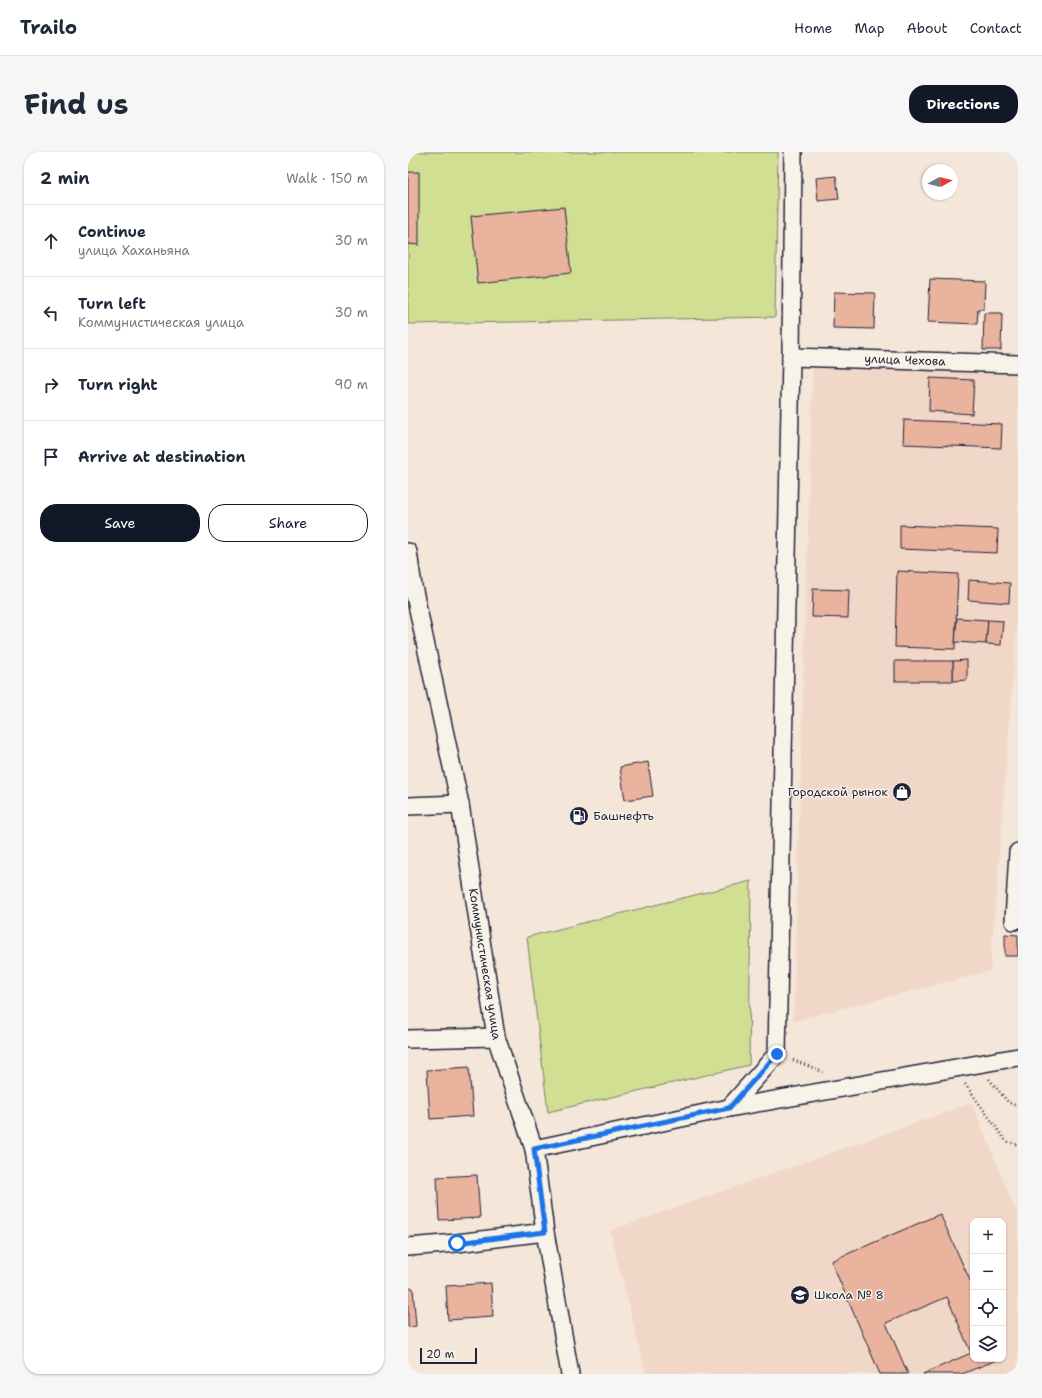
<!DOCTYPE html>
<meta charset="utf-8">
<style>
body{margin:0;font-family:"Shantell Sans",sans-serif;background:#f6f6f7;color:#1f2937}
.controls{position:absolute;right:12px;bottom:12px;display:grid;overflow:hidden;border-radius:8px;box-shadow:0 1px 3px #0004}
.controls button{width:36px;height:36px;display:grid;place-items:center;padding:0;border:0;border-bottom:1px solid #e0e1e3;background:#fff;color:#1f2937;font:20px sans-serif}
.compass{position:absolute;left:514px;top:12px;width:36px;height:36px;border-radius:50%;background:#fff;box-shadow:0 1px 3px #0004;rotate:82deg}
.scale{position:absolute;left:12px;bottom:10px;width:57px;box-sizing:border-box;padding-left:4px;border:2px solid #22223b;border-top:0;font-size:11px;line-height:14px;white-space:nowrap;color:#22223b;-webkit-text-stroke:3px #f7f3e8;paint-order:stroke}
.stop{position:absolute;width:12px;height:12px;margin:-9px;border:3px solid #1a73e8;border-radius:50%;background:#fff}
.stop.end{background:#1a73e8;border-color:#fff;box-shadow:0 1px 4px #0008}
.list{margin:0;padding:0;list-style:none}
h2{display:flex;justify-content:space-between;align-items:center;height:52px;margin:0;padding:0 16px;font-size:17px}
h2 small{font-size:13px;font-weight:400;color:#747a83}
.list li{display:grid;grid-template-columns:26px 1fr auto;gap:12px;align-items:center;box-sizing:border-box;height:72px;padding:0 16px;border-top:1px solid #e0e1e3}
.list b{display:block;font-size:15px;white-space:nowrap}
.list p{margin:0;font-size:13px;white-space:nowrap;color:#747a83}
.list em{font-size:13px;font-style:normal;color:#747a83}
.actions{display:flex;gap:8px;padding:12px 16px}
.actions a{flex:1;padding:9px 0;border:1px solid #111827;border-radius:16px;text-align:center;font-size:14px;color:#111827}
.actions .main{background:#111827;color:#fff}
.icon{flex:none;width:22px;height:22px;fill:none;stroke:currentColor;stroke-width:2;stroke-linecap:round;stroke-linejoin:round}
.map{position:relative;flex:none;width:610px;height:1222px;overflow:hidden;border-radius:16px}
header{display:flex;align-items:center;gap:24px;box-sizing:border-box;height:56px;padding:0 20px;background:#fff;border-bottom:1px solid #e0e1e3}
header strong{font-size:19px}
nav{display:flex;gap:22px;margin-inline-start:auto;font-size:14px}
.intro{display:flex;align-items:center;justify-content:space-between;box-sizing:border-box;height:96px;padding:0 24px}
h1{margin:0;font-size:28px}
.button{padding:10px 18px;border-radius:16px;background:#111827;color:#fff;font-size:14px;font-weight:700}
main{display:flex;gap:24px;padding:0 24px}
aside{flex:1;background:#fff;border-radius:16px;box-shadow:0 1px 3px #0004}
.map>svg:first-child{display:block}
.built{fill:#f1d7c7;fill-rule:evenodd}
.green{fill:#d1df93;stroke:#7a8067}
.building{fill:#e9b39d;stroke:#22223b}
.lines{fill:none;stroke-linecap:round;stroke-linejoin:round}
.street-casing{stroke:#22223b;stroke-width:20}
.path{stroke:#22223b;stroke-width:2.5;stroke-dasharray:1 3;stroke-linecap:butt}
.street{stroke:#f7f3e8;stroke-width:17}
.route{stroke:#1a73e8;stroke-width:5}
.labels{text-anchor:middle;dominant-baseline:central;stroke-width:3;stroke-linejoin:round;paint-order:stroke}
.street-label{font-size:12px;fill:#22223b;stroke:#f7f3e8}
.poi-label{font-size:12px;fill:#22223b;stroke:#f7f3e8;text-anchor:start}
</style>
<header>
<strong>Trailo</strong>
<nav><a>Home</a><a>Map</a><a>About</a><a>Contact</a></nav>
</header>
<div class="intro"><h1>Find us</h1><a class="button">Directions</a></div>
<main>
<aside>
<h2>2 min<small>Walk · 150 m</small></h2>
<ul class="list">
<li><svg class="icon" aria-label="ahead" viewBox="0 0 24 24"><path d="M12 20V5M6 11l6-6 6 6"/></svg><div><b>Continue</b><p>улица Хаханьяна</p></div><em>30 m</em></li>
<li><svg class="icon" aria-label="left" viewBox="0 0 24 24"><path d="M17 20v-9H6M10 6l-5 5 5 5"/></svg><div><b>Turn left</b><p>Коммунистическая улица</p></div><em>30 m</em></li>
<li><svg class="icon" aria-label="right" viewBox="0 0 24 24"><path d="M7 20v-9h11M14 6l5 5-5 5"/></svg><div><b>Turn right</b></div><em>90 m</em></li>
<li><svg class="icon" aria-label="arrive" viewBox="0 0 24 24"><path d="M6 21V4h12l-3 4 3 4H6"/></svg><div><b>Arrive at destination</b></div></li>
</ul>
<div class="actions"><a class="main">Save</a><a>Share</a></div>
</aside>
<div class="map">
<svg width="610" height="1222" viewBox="0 0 610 1222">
<rect width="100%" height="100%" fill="#f4e6d9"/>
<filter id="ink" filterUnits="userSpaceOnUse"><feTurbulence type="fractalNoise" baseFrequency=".025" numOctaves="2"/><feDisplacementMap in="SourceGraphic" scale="8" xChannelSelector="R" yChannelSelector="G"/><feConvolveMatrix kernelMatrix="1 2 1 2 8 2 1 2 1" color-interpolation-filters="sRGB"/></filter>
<g filter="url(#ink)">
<!-- built -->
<g class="built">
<path d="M405 213 610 222V462L582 819 385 869Z"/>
<path d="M564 951 610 1064V1222H238L202 1079ZM565 1069H595V1207H565Z"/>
</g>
<!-- green -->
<g class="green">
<path d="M0 0H370L367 165 0 172Z"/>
<path d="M343 729 341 913 140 960 119 785Z"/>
</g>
<!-- building -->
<g class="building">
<path d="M0 20H11V93L0 92Z"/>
<path d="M428 24 431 47 410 49 408 26Z"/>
<path d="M156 55 163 121 70 131 63 64Z"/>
<path d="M522 127 577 129 576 157H570L569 172 520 170Z"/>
<path d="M426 140 467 141 466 177 425 176Z"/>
<path d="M576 161H594L593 198H575Z"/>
<path d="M522 226 566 228 564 262 521 259Z"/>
<path d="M496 268 594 272 593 296 495 292Z"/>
<path d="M492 373 590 377 589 401 492 397Z"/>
<path d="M489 419 550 422 547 497 487 495Z"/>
<path d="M561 428 602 431 601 451 560 448Z"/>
<path d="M405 437 441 438 440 466 404 465Z"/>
<path d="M549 466 580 468 578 492 547 490Z"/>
<path d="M580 468 595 469 593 493 578 492Z"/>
<path d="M559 508V528L545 529V509Z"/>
<rect x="487" y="509" width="58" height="20"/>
<path d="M240 610 245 644 217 648 212 615Z"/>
<path d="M597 782 610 783V804H597Z"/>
<path d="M61 915 65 964 22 967 19 918Z"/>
<path d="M69 1023 72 1066 31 1068 29 1025Z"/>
<path d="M532 1062 565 1135V1207H591L554 1222H515L563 1201 539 1145 478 1171 500 1222H472L423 1109Z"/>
<path d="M83 1131 85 1165 40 1168 38 1134Z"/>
<path d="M0 1136H5L8 1174 0 1175Z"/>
</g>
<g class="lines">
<defs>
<g id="street">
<path d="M383 205 610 212"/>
<path d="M0 400 5 434 52 652 88 885 126 997 137 1080 162 1222"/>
<path d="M0 654 52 652"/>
<path d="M606 769 610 700"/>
<path d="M0 887 88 885"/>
<path d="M321 956 610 905"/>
<path d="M126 997 321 956 369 902 383 205 385 0"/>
<path d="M0 1095 49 1091 137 1080"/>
</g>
</defs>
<!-- street casing -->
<use href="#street" class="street-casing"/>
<!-- path -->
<g class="path">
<path d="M385 908 415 920"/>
<path d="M581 927 601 951 610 954"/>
<path d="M557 932 598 989 610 993"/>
</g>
<!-- street -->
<use href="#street" class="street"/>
</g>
</g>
<g class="lines" filter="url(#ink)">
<!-- route -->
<path class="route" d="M49 1091 137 1080 126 997 321 956 369 902"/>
</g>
<!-- icons -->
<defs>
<symbol id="shop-disc" viewBox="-11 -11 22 22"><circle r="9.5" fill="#22223b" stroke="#f7f3e8"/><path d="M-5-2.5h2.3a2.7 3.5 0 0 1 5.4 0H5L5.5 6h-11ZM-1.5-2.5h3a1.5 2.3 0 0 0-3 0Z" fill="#fff"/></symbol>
<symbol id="fuel-disc" viewBox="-11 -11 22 22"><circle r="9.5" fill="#22223b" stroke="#f7f3e8"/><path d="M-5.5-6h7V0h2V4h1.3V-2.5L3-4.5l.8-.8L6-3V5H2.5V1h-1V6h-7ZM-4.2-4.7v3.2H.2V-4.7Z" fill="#fff"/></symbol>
<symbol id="school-disc" viewBox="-11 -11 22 22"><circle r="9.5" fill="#22223b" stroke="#f7f3e8"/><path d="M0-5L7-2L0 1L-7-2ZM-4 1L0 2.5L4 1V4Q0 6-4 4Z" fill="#fff"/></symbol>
</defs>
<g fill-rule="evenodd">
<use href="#shop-disc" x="483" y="629" width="22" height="22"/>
<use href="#fuel-disc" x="160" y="653" width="22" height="22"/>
<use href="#school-disc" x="381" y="1132" width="22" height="22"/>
</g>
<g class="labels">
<!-- street labels -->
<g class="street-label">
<text transform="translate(497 208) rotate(2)">улица Чехова</text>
<text transform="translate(77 812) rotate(81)">Коммунистическая улица</text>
</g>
<!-- poi labels -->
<g class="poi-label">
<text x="480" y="640" text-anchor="end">Городской рынок</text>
<text x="185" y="664">Башнефть</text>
<text x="406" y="1143">Школа № 8</text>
</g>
</g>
</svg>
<div class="controls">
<button>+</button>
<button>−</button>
<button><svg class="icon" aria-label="locate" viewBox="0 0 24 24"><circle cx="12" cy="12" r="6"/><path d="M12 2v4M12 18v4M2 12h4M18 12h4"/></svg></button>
<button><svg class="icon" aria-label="layers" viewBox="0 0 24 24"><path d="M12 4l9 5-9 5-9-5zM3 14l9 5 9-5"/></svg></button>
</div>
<svg class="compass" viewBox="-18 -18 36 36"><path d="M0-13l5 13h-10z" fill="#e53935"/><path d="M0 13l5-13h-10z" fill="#747a83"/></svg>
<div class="scale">20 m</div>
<div class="stop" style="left:49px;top:1091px"></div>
<div class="stop end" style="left:369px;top:902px"></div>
</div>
</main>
